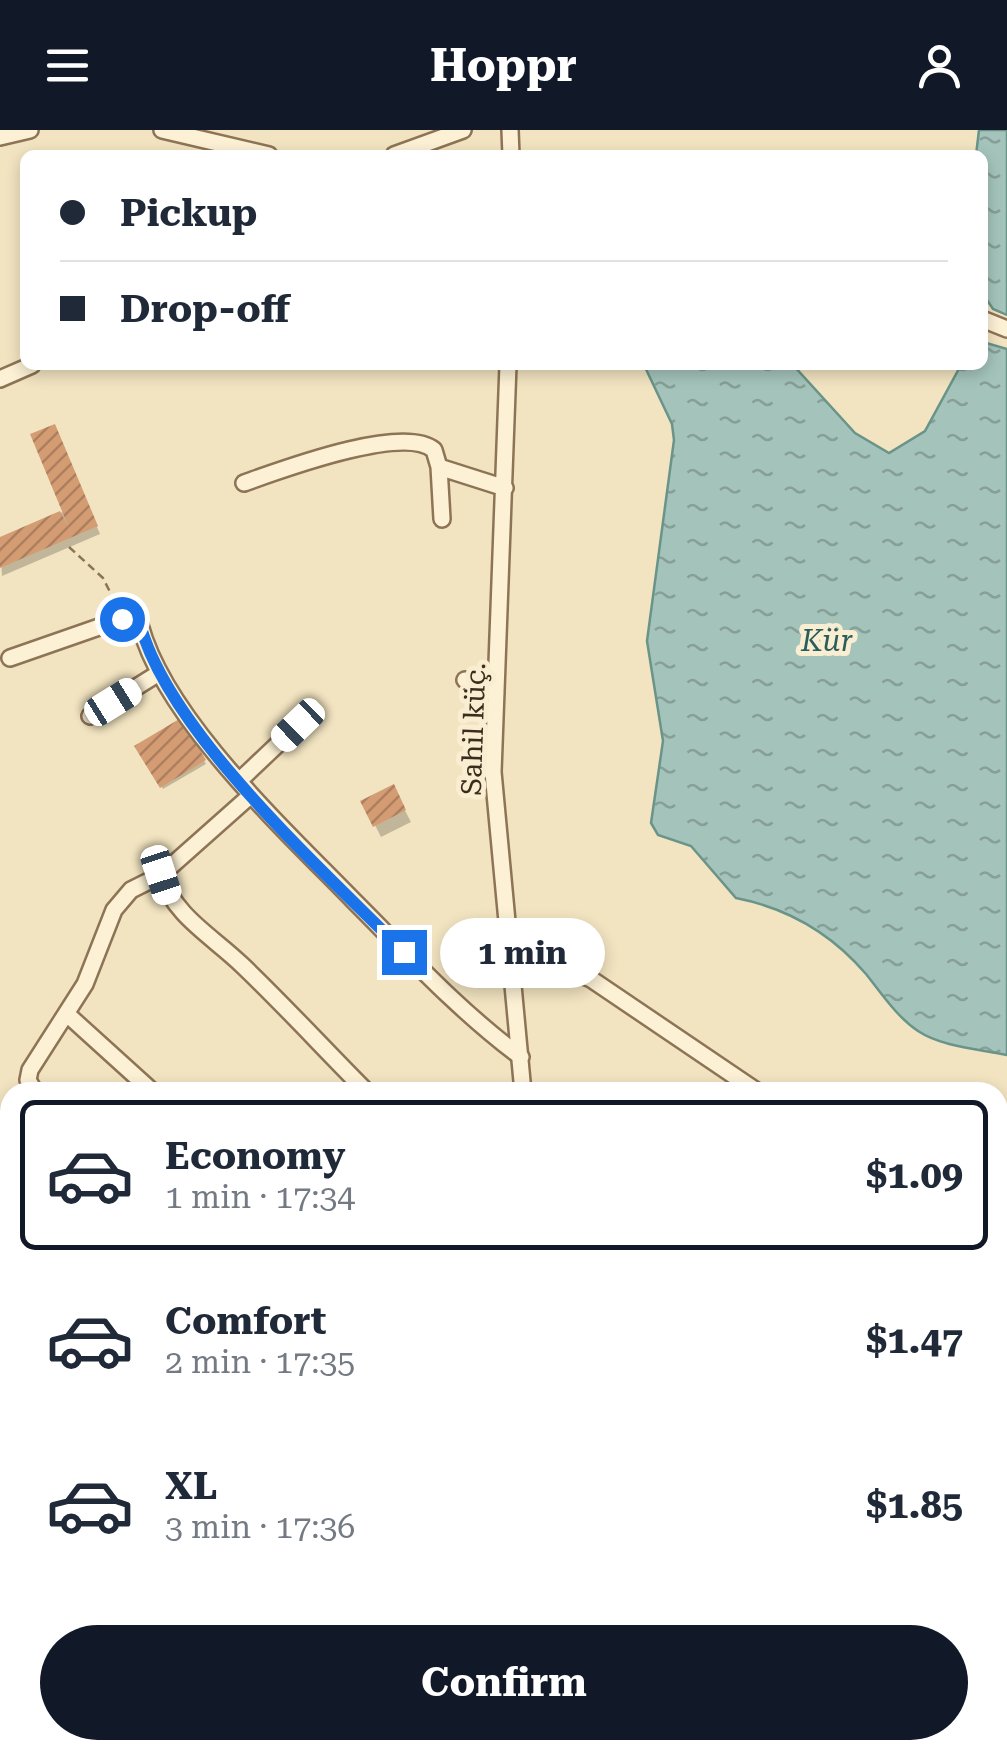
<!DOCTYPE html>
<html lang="en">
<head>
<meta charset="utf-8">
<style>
	:root { --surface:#fff; --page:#f2f2f3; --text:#1f2937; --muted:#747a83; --line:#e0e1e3; --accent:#111827 }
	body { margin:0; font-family:"Roboto Serif",serif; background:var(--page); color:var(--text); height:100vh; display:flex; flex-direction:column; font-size:38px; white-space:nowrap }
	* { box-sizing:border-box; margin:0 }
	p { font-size:32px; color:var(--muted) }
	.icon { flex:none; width:55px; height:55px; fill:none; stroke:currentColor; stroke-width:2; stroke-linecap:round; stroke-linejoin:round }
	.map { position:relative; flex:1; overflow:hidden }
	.sheet { position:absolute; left:0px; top:952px; width:1008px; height:678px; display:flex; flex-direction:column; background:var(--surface); border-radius:30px 30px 0 0; box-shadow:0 5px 15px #0003 }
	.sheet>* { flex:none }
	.banner { position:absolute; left:20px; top:20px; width:968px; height:220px; border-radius:15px; box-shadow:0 5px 15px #0003; display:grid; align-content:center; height:220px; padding:0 40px; background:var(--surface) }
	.end { position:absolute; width:45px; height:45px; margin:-22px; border:12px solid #1a73e8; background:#fff; box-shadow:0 0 0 5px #fff }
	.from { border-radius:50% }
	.bubble { position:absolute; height:70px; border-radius:35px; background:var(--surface); box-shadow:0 5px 15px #0003; font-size:32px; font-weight:700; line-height:70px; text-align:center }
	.car { position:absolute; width:30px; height:60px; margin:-30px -15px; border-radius:12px; box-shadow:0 0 8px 2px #0007; background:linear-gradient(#fff 24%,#345 0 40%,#fff 0 76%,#345 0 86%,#fff 0) }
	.banner b { display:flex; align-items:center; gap:35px; height:95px; font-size:38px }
	.banner b+b { border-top:2px solid var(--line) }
	.banner i { width:25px; height:25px; background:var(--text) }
	ul { padding:18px 0 0; list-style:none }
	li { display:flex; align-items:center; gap:30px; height:150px; margin:0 20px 15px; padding:0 20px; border:5px solid transparent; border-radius:15px }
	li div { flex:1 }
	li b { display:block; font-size:38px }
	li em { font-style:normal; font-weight:700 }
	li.current { border-color:var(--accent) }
	li>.icon { width:90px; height:90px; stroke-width:1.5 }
	.primary-button { display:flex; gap:20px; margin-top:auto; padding:20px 40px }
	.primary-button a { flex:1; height:115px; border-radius:60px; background:var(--accent); color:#fff; font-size:40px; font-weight:700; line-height:115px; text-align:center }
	header { display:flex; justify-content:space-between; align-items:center; height:130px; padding:0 40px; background:var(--accent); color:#fff; font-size:45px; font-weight:700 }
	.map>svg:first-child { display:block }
</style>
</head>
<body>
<header><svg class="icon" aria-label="menu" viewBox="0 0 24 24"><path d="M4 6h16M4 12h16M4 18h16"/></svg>Hoppr<svg class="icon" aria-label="person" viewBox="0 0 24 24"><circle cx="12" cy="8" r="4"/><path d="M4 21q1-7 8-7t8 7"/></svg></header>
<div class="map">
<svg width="1007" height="1628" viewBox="0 0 1007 1628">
	<defs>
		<pattern id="water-ripples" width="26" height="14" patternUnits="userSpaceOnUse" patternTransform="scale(2.5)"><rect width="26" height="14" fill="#a4c4bb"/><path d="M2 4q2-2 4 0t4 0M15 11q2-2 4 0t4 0" fill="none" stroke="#879f97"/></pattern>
		<pattern id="building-hatch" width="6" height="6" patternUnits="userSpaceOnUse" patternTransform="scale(2.5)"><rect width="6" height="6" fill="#d49c73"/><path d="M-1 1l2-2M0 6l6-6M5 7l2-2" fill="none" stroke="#ad7f5e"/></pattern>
	</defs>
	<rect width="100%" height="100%" fill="#f2e4c1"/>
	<path fill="url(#water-ripples)" stroke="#6a9489" stroke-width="2.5" d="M979 0H1007V185L993 179 983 164 982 25H976Z
		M983 212 1007 219V925C979 919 942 917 918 901 897 887 882 864 866 844 831 803 787 778 736 768L691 716 658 705 651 693 663 611 647 511 674 310 672 294 644 235H793L855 303 889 323 925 301 961 235H982Z"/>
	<path fill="#0003" d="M58 304 100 404 2 446 0 409 65 381Z
		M180 592 206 634 163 659 138 617Z
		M399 669 411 692 381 707 375 695Z"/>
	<path fill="url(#building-hatch)" d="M55 294 98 396 0 438V407L60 381 69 398 30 304Z
		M181 588 206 630 160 658 134 616Z
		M394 654 406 680 373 697 360 671Z"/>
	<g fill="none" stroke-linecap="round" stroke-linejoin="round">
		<defs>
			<path id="minor" d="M162 0 269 25
				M510 0 511 25
				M0 7 30 0
				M394 25 463 0
				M982 189 1007 199
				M508 235 493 642 523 962
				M0 249 32 235
				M439 337 442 389
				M244 353C281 340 403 294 434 320L439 337 505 358
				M10 528 122 489 140 495C165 589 285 700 353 770 408 825 459 881 521 927
				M465 550 496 563
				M90 586 159 543
				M239 651 298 595
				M161 745C174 786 212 806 242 835 285 876 325 920 367 962
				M513 832 562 838 591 849 758 962
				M68 885 153 962
				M35 962 28 950 30 940 85 854 114 780 131 760 161 745 250 666
				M998 1007 1007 1005
				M0 1171H10
				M998 1263 1007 1253
				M0 1318 10 1316
				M998 1356 1007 1359
				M998 1437 1007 1452
				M998 1543 1007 1535
				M735 1620H736
				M107 1628 115 1620
				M494 1628 495 1620
				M516 1628 523 1620"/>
		</defs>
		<use href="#minor" stroke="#8e7456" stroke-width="20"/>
		<path stroke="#8e7456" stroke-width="2.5" stroke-dasharray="8 5" stroke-linecap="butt" d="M69 417 103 448 116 474"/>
		<use href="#minor" stroke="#fcf1d5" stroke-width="15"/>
	</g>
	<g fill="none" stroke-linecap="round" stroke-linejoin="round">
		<path stroke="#1a73e8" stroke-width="12" d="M122 489 140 494C169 603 324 741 404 822"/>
	</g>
	<g text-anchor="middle" stroke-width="10" stroke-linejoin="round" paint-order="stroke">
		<g font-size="28" fill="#3c2c1c" stroke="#f9eed1">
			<text transform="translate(473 599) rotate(-88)" y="10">Sahil küç.</text>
		</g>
		<g font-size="30" font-style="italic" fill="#2a5d5b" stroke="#f9eed1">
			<text x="827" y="521">Kür</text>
		</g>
	</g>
</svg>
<i class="end from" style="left:122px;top:489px"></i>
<i class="end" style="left:404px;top:822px"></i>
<div class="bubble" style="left:440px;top:788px;width:165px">1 min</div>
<i class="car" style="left:113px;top:572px;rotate:58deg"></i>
<i class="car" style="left:298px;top:595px;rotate:226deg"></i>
<i class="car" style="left:161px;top:745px;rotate:162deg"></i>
<div class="banner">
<b><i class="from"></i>Pickup</b>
<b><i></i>Drop-off</b>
</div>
<section class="sheet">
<ul>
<li class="current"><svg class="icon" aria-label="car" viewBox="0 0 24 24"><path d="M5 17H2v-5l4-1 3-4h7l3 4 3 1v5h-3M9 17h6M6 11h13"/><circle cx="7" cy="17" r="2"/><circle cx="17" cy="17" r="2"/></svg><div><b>Economy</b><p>1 min · 17:34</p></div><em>$1.09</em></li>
<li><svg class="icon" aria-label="car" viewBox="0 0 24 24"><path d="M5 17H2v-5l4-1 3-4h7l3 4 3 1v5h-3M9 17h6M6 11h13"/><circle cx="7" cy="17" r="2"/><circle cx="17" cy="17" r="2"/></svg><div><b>Comfort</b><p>2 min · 17:35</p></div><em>$1.47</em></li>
<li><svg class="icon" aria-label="car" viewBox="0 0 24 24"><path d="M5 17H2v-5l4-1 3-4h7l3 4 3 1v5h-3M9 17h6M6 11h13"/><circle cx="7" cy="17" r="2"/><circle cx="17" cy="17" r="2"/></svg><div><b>XL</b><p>3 min · 17:36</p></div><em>$1.85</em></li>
</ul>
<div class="primary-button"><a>Confirm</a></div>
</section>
</div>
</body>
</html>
